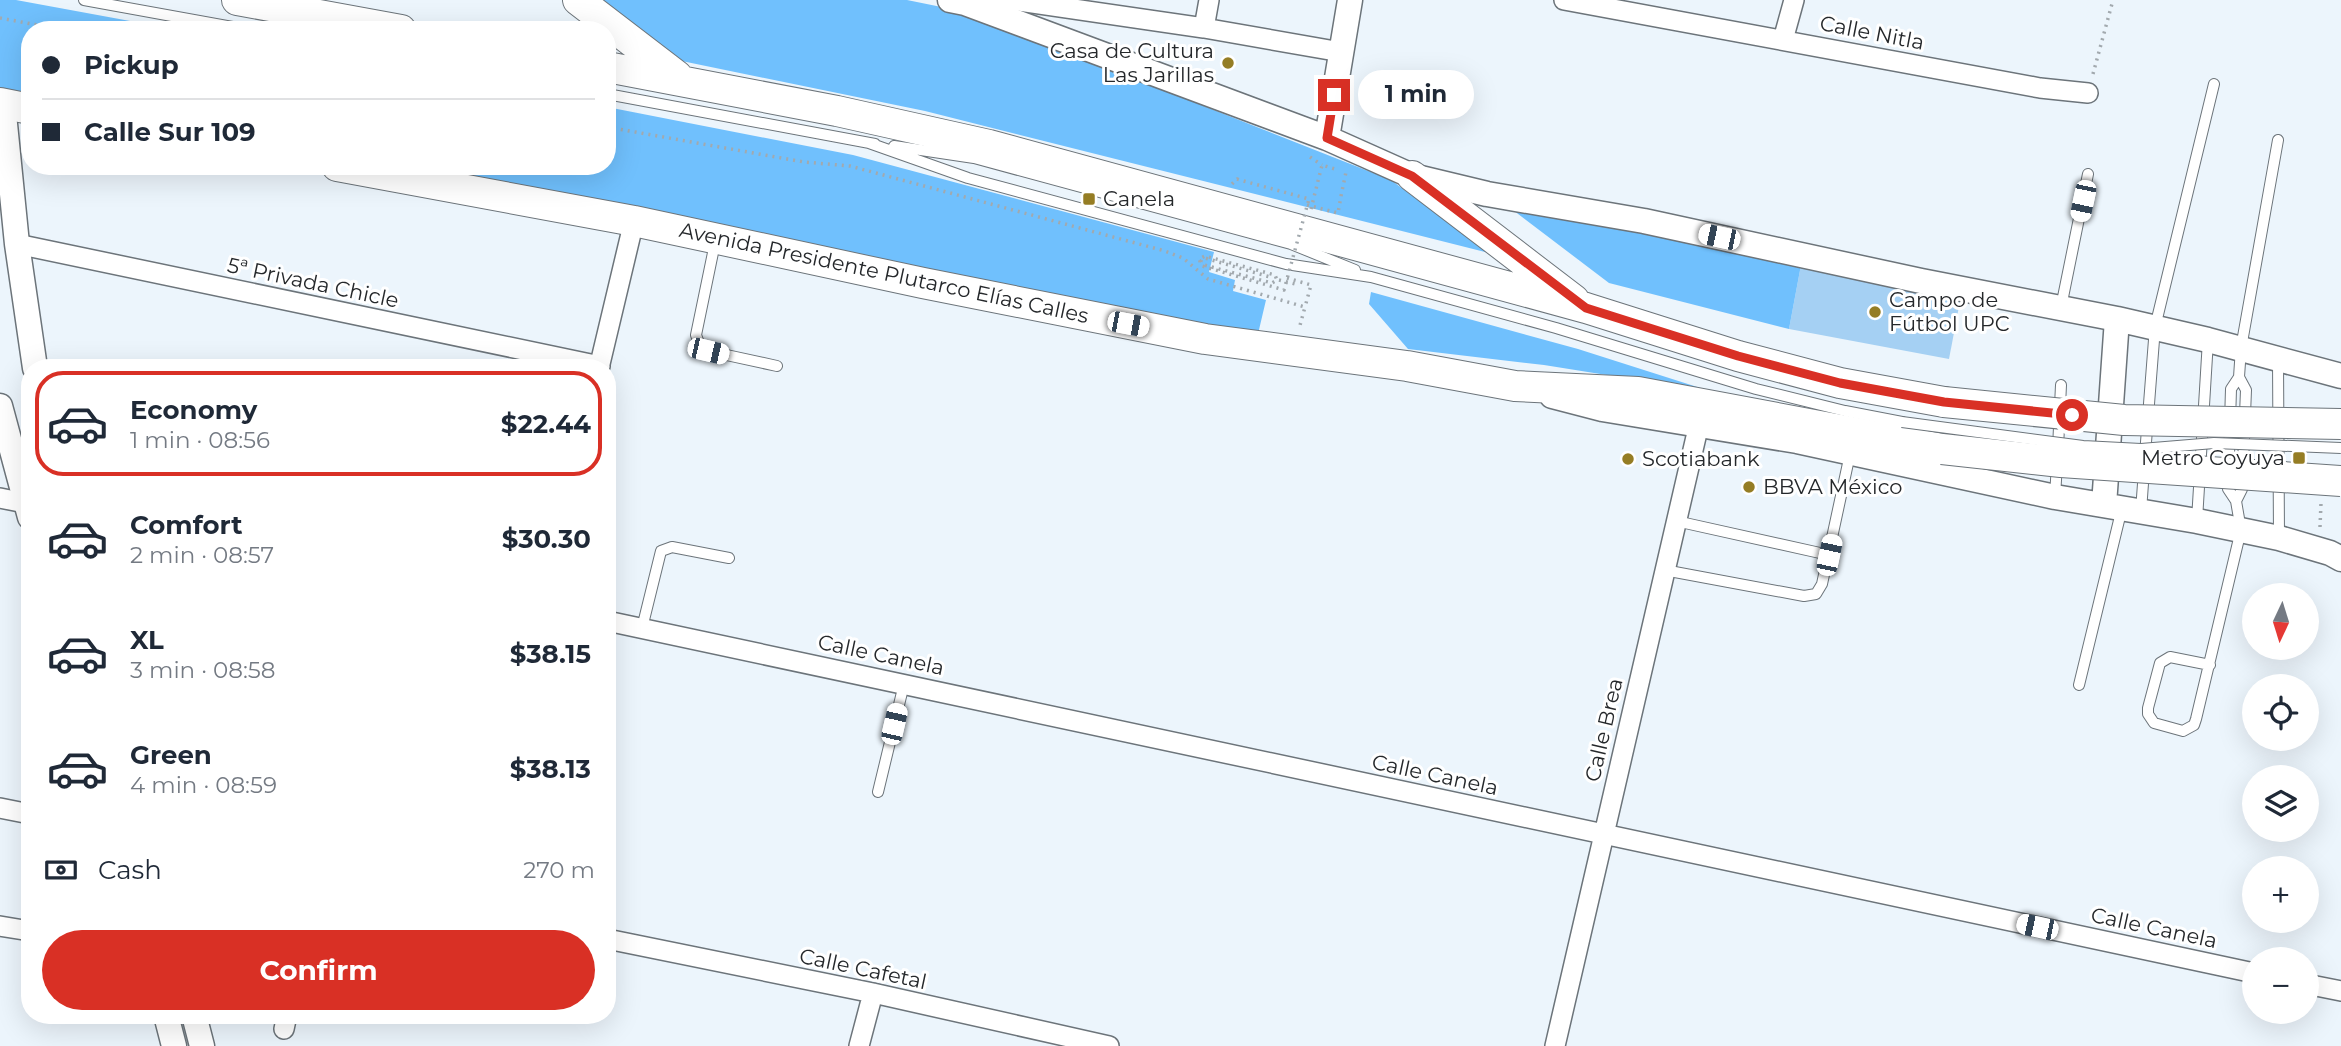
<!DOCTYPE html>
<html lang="en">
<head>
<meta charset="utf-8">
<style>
	:root { --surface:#fff; --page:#f2f2f3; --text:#1f2937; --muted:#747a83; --line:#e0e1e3; --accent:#d93025 }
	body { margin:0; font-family:Montserrat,sans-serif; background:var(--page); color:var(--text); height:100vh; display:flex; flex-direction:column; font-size:26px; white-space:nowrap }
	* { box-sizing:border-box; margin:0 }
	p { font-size:23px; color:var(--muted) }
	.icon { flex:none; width:38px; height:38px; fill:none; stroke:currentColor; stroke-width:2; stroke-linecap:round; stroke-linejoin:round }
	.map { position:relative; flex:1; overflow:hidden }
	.drawer { position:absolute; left:21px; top:359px; width:595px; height:665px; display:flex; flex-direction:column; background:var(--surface); border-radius:28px; box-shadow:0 7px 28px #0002 }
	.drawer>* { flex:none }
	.top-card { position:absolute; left:21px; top:21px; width:595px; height:154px; border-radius:28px; box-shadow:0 7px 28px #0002; display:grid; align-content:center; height:154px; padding:0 21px; background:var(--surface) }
	.needle { width:46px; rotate:184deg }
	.buttons { position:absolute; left:2242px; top:583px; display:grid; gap:14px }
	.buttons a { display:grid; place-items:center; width:77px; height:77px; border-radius:50%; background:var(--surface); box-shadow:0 7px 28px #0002; font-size:35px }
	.end { position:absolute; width:32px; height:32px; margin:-16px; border:9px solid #d93025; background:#fff; box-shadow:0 0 0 4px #fff }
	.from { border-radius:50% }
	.bubble { position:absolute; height:49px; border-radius:24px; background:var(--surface); box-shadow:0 7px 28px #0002; font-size:23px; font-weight:700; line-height:49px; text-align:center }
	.car { position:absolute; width:21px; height:42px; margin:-21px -10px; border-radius:9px; box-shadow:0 0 5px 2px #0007; background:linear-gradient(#fff 24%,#345 0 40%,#fff 0 76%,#345 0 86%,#fff 0) }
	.top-card b { display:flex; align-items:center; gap:24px; height:66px; font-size:26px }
	.top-card b+b { border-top:2px solid var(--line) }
	.top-card i { width:18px; height:18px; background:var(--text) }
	ul { padding:12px 0 0; list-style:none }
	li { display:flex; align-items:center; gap:21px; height:105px; margin:0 14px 10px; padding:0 7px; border:4px solid transparent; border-radius:28px }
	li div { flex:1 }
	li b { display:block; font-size:26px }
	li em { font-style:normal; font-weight:700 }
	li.current { border-color:var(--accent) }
	li>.icon { width:63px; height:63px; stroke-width:1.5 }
	.pay { display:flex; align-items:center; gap:18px; height:77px; padding:0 21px; font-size:26px }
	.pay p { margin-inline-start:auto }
	.action { display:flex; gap:14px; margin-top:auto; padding:14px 21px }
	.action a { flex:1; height:80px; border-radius:42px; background:var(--accent); color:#fff; font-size:28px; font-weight:700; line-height:80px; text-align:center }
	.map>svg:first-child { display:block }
</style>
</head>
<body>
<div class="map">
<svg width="2341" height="1046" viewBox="0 0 2341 1046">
	<rect width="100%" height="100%" fill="#ecf5fc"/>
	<path fill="#a5d0f3" d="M1801 265 1961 296 1949 359 1789 329Z"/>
	<path fill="#70c0fd" d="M0 0H16L179 30H30V96L0 91Z
		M600 0H907L966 12 1391 180 1489 253 925 111 672 59Z
		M607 107 853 155 1214 252 1209 272 1235 280 1233 291 1266 300 1258 334 379 166H607Z
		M1497 198 1801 265 1789 329 1609 283Z
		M1371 292 1578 349 1713 392 1544 365 1408 349 1369 304Z"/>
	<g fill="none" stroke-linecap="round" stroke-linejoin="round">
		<defs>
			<path id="service" d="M84 0 249 30
				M607 94 875 144
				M869 143 968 178 1286 264 1371 277 1556 328 1756 389 1845 411 1902 422
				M894 146 974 158 1291 244 1355 270
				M715 243 696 335 700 346 708 351 777 366
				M2061 307 2088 174
				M2278 360 2279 537
				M2058 448 2061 385
				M2145 455 2155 327 2214 84
				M2055 497 2057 463
				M2236 501 2242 489 2246 390 2239 377
				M2141 511 2144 470
				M2197 520 2208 340
				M1676 521 1829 555
				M1664 570 1804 596 1816 594 1822 584 1850 454
				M642 628 661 551 672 547 729 558
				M2210 665 2170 657 2160 663 2148 708V714L2154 723 2183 731 2194 725 2196 719 2241 530 2236 501 2228 489 2231 389 2239 377 2241 348 2278 140
				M2079 685 2122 508
				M878 792 904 684"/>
			<path id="minor" d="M1564 0 2040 88 2088 93
				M971 3 1019 1 1204 28 1341 52
				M1204 28 1209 0
				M1783 40 1794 0
				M17 244 600 366
				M599 368 634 221
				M0 498 30 504
				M607 621 2254 973
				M0 808 30 814
				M0 926 30 931
				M607 939 873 993 1109 1046
				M2306 984 2341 991
				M284 1029 287 1015
				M859 1046 873 993
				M1555 1046 1699 424"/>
			<path id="tertiary" d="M950 0 965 3 1327 138 1412 176 1487 194 1644 221 1921 281 2117 319 2208 340 2341 376
				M3 104 17 244 35 368
				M1327 138 1350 0
				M1552 396 1602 409 1797 441 2055 497 2197 521 2279 538 2330 553 2341 559
				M0 406 30 517
				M2104 505 2117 319
				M166 1015 174 1046
				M194 1015 202 1046"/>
			<path id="primary" d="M237 0 401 30
				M578 0 677 76
				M607 67 837 111 989 145 1586 308 1738 356 1840 383 1944 402
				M0 103 30 109
				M337 166 634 221 923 283 1205 339 1407 366 1515 386 1638 392 1942 449
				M1412 176 1574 300"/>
		</defs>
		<use href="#service" stroke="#6c747a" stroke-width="12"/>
		<use href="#minor" stroke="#6c747a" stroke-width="22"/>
		<use href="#tertiary" stroke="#6c747a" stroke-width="27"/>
		<use href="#primary" stroke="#6c747a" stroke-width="32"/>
		<path stroke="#a2a9ae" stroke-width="3.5" stroke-dasharray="2 5" stroke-linecap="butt" d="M0 18 64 30
			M2093 74 2113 0
			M607 127 804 162 850 166 1165 251 1183 258 1208 279 1305 307 1299 329
			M1310 157 1322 165
			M1341 196 1346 172
			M1311 209 1322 165 1338 170
			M1279 280 1295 284 1296 281
			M2320 527 2321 503"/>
		<use href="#service" stroke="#fff" stroke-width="10"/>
		<use href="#minor" stroke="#fff" stroke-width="19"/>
		<use href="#tertiary" stroke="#fff" stroke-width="24"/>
		<use href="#primary" stroke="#fff" stroke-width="30"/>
		<defs>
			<path id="service-bridge" d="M1902 422 2083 446 2141 449 2214 443 2341 448"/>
			<path id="primary-bridge" d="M1944 402 2124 420 2341 424
				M1942 449 2061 462 2341 481"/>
		</defs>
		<use href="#service-bridge" stroke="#6c747a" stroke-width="12" stroke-linecap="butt"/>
		<use href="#primary-bridge" stroke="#6c747a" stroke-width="32" stroke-linecap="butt"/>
		<path stroke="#a2a9ae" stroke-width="3.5" stroke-dasharray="2 5" stroke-linecap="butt" d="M1232 184 1237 179 1240 180 1309 199 1284 290 1202 266 1199 259 1205 256 1275 275 1277 280 1272 283 1204 265 1201 261 1205 258 1270 277
			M1307 205 1338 213 1341 196
			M1287 278 1311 285 1305 307"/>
		<use href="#service-bridge" stroke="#fff" stroke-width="10"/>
		<use href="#primary-bridge" stroke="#fff" stroke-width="30"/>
	</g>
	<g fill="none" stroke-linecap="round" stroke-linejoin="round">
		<path stroke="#d93025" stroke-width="9" d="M1334 95 1327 138 1412 176 1586 308 1738 356 1840 383 1944 402 2072 415"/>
	</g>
	<g fill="#957d24" stroke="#fff" stroke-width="2.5">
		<circle cx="1228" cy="63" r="7"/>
		<rect x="1082" y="192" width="14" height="14" rx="3.5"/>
		<circle cx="1875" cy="312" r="7"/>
		<rect x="2292" y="451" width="14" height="14" rx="3.5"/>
		<circle cx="1628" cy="459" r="7"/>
		<circle cx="1749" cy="487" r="7"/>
	</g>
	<g text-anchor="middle" stroke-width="6" stroke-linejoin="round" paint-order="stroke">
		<g font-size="21" fill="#25282b" stroke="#fff">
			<text transform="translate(1872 33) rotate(11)" y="7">Calle Nitla</text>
			<text transform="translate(884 273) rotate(12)" y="7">Avenida Presidente Plutarco Elías Calles</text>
			<text transform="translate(313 283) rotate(12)" y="7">5ª Privada Chicle</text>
			<text transform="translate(881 655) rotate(12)" y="7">Calle Canela</text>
			<text transform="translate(1604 730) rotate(-77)" y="7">Calle Brea</text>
			<text transform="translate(1435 775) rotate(12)" y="7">Calle Canela</text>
			<text transform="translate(2154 928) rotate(12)" y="7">Calle Canela</text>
			<text transform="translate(863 969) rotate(12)" y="7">Calle Cafetal</text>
		</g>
		<g font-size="21" fill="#25282b" stroke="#fff" text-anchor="start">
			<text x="1214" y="58" text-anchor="end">Casa de Cultura<tspan x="1214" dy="24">Las Jarillas</tspan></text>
			<text x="1103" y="206">Canela</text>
			<text x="1889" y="307">Campo de<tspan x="1889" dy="24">Fútbol UPC</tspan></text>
			<text x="2285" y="465" text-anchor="end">Metro Coyuya</text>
			<text x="1642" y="466">Scotiabank</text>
			<text x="1763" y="494">BBVA México</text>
		</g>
	</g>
</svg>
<div class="buttons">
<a><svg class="needle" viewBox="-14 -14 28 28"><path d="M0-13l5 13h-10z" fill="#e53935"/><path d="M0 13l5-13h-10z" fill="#747a83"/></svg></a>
<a><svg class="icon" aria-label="locate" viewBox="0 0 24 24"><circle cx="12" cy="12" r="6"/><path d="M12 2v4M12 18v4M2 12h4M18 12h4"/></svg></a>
<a><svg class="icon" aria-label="layers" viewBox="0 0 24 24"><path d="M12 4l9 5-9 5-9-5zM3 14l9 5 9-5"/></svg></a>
<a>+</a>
<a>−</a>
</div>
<i class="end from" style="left:2072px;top:415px"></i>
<i class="end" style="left:1334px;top:95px"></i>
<div class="bubble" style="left:1358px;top:70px;width:116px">1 min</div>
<i class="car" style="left:2083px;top:201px;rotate:192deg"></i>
<i class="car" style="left:1719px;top:237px;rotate:282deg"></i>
<i class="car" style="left:1128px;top:324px;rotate:101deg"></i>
<i class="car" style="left:708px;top:351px;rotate:103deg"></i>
<i class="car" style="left:1829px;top:555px;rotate:12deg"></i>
<i class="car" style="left:894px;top:724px;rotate:13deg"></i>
<i class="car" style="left:2037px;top:927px;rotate:282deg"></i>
<div class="top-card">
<b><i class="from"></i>Pickup</b>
<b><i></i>Calle Sur 109</b>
</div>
<section class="drawer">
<ul>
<li class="current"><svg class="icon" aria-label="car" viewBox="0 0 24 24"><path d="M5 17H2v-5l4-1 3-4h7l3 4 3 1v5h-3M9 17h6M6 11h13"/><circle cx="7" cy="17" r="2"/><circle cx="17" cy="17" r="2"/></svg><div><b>Economy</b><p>1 min · 08:56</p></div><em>$22.44</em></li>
<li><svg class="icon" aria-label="car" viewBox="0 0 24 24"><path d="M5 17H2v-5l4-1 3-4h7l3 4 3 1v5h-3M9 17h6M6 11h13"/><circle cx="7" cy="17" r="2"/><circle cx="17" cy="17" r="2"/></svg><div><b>Comfort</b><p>2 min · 08:57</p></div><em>$30.30</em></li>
<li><svg class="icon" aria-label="car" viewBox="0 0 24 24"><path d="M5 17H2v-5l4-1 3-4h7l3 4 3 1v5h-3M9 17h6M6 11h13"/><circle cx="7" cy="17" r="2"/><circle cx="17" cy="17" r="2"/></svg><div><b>XL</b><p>3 min · 08:58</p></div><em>$38.15</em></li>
<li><svg class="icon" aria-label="car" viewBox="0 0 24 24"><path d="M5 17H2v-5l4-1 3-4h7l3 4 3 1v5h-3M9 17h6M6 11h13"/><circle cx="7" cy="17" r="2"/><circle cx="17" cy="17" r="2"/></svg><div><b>Green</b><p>4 min · 08:59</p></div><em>$38.13</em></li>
</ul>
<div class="pay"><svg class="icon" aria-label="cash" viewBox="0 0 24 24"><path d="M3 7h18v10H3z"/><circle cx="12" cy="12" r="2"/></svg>Cash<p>270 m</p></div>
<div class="action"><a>Confirm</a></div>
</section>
</div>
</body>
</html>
